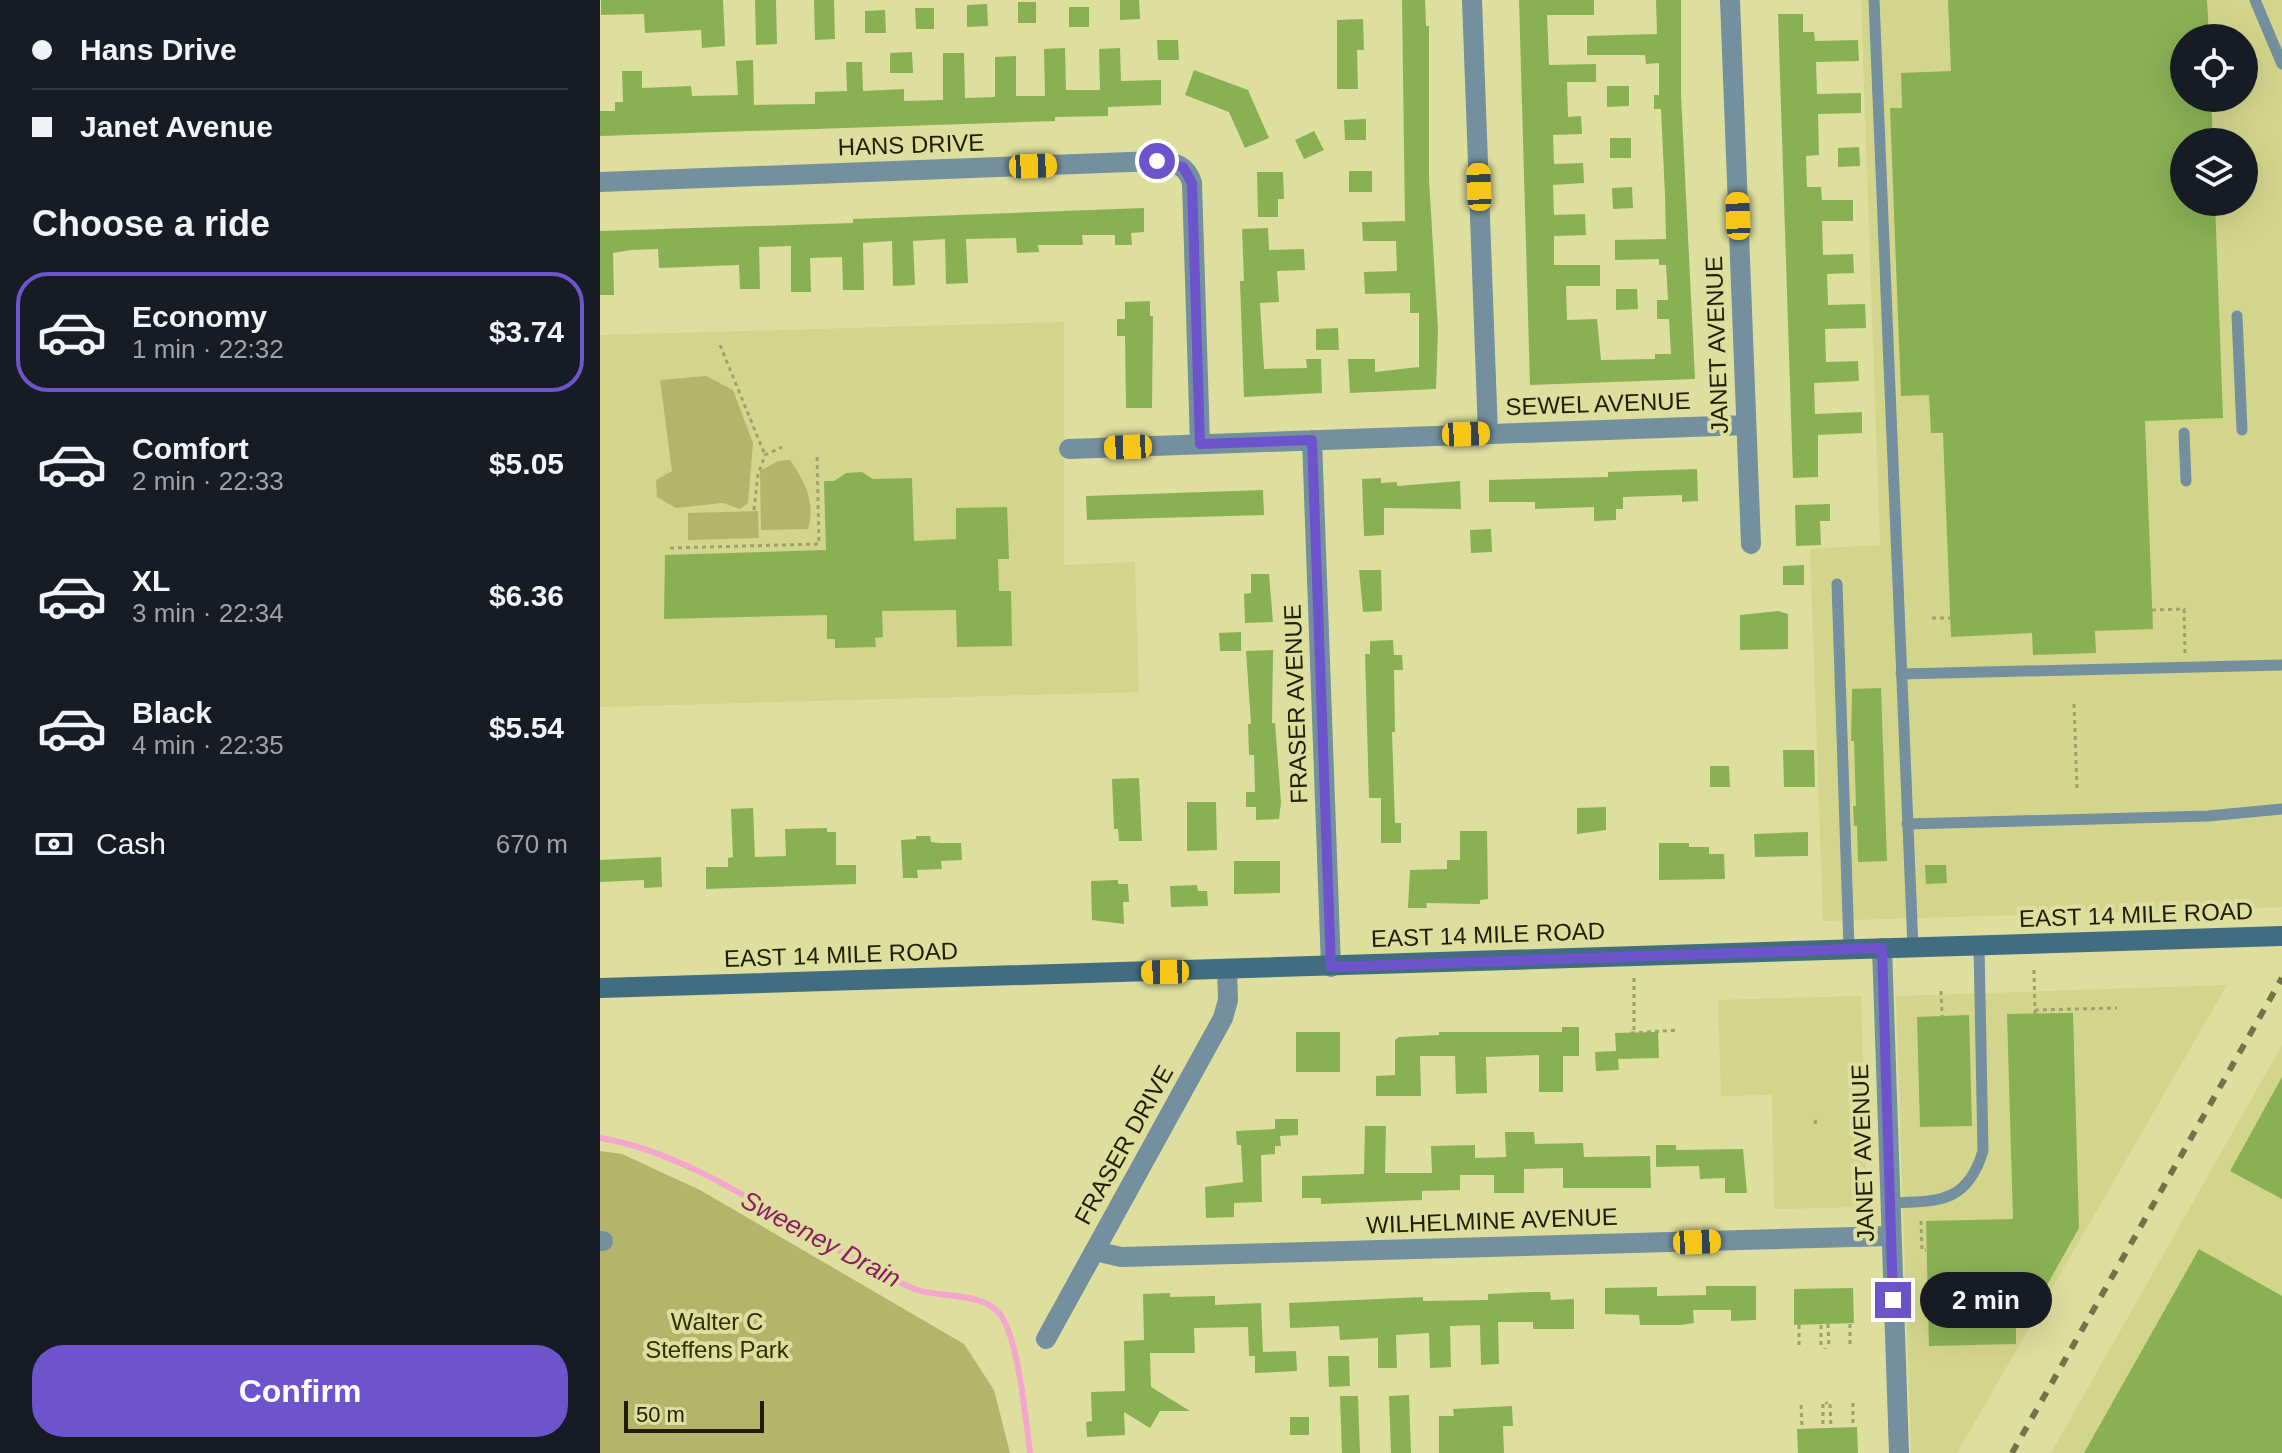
<!DOCTYPE html>
<html lang="en">
<head>
<meta charset="utf-8">
<style>
	:root { --surface:#171b24; --page:#20242c; --text:#f1f3f6; --muted:#9ea1a6; --line:#363941; --accent:#6d54cd }
	body { margin:0; font-family:Helvetica,sans-serif; background:var(--page); color:var(--text); height:100vh; display:flex; flex-direction:column; font-size:30px; white-space:nowrap }
	* { box-sizing:border-box; margin:0 }
	p { font-size:26px; color:var(--muted) }
	.icon { flex:none; width:44px; height:44px; fill:none; stroke:currentColor; stroke-width:2; stroke-linecap:round; stroke-linejoin:round }
	.map { position:relative; flex:1; overflow:hidden }
	.details { display:flex; flex-direction:column; background:var(--surface); width:600px }
	.details>* { flex:none }
	.guide { display:grid; align-content:center; height:176px; padding:0 32px; background:var(--surface) }
	.tools { position:absolute; left:1570px; top:24px; display:grid; gap:16px }
	.tools a { display:grid; place-items:center; width:88px; height:88px; border-radius:50%; background:var(--surface); box-shadow:0 8px 32px #0002; font-size:40px }
	.scale { position:absolute; left:24px; bottom:20px; width:140px; box-sizing:border-box; padding-left:8px; border:4px solid #1e1e04; border-top:0; font-size:22px; line-height:28px; white-space:nowrap; color:#1e1e04; -webkit-text-stroke:6px #dede9e; paint-order:stroke }
	.end { position:absolute; width:36px; height:36px; margin:-18px; border:10px solid #6d54cd; background:#fff; box-shadow:0 0 0 4px #fff }
	.from { border-radius:50% }
	.bubble { position:absolute; height:56px; border-radius:28px; background:var(--surface); box-shadow:0 8px 32px #0002; font-size:26px; font-weight:700; line-height:56px; text-align:center }
	.car { position:absolute; width:24px; height:48px; margin:-24px -12px; border-radius:10px; box-shadow:0 0 6px 2px #0007; background:linear-gradient(#f5c518 24%,#345 0 40%,#f5c518 0 76%,#345 0 86%,#f5c518 0) }
	.guide b { display:flex; align-items:center; gap:28px; height:76px; font-size:30px }
	.guide b+b { border-top:2px solid var(--line) }
	.guide i { width:20px; height:20px; background:var(--text) }
	ul { padding:0; list-style:none }
	li { display:flex; align-items:center; gap:24px; height:120px; margin:0 16px 12px; padding:0 16px; border:4px solid transparent; border-radius:32px }
	li div { flex:1 }
	li b { display:block; font-size:30px }
	li em { font-style:normal; font-weight:700 }
	li.active { border-color:var(--accent) }
	li>.icon { width:72px; height:72px; stroke-width:1.5 }
	h2 { padding:0 32px; font-size:36px; line-height:96px }
	.pay { display:flex; align-items:center; gap:20px; height:88px; padding:0 32px; font-size:30px }
	.pay p { margin-inline-start:auto }
	.action { display:flex; gap:16px; margin-top:auto; padding:16px 32px }
	.action a { flex:1; height:92px; border-radius:32px; background:var(--accent); color:#fff; font-size:32px; font-weight:700; line-height:92px; text-align:center }
	main { display:flex; flex:1; min-height:0 }
	.map>svg:first-child { display:block }
</style>
</head>
<body>
<main>
<section class="details">
<div class="guide">
<b><i class="from"></i>Hans Drive</b>
<b><i></i>Janet Avenue</b>
</div>
<h2>Choose a ride</h2>
<ul>
<li class="active"><svg class="icon" aria-label="car" viewBox="0 0 24 24"><path d="M5 17H2v-5l4-1 3-4h7l3 4 3 1v5h-3M9 17h6M6 11h13"/><circle cx="7" cy="17" r="2"/><circle cx="17" cy="17" r="2"/></svg><div><b>Economy</b><p>1 min · 22:32</p></div><em>$3.74</em></li>
<li><svg class="icon" aria-label="car" viewBox="0 0 24 24"><path d="M5 17H2v-5l4-1 3-4h7l3 4 3 1v5h-3M9 17h6M6 11h13"/><circle cx="7" cy="17" r="2"/><circle cx="17" cy="17" r="2"/></svg><div><b>Comfort</b><p>2 min · 22:33</p></div><em>$5.05</em></li>
<li><svg class="icon" aria-label="car" viewBox="0 0 24 24"><path d="M5 17H2v-5l4-1 3-4h7l3 4 3 1v5h-3M9 17h6M6 11h13"/><circle cx="7" cy="17" r="2"/><circle cx="17" cy="17" r="2"/></svg><div><b>XL</b><p>3 min · 22:34</p></div><em>$6.36</em></li>
<li><svg class="icon" aria-label="car" viewBox="0 0 24 24"><path d="M5 17H2v-5l4-1 3-4h7l3 4 3 1v5h-3M9 17h6M6 11h13"/><circle cx="7" cy="17" r="2"/><circle cx="17" cy="17" r="2"/></svg><div><b>Black</b><p>4 min · 22:35</p></div><em>$5.54</em></li>
</ul>
<div class="pay"><svg class="icon" aria-label="cash" viewBox="0 0 24 24"><path d="M3 7h18v10H3z"/><circle cx="12" cy="12" r="2"/></svg>Cash<p>670 m</p></div>
<div class="action"><a>Confirm</a></div>
</section>
<div class="map">
<svg width="1682" height="1453" viewBox="0 0 1682 1453">
	<rect width="100%" height="100%" fill="#dede9e"/>
	<path fill="#d4d58c" fill-rule="evenodd" d="M1261 0H1682V907L1223 921 1210 549 1280 545ZM1584 38H1644V98H1584ZM1584 142H1644V202H1584Z
		M464 322V565L535 562 539 692 0 707V335Z
		M1627 985 1357 1453H1311L1296 996Z
		M1261 996 1267 1207 1174 1209 1172 1095 1121 1096 1118 1000Z
		M1682 1045V1453H1451Z"/>
	<path fill="#b4b46b" d="M106 376 133 390 153 443 148 503 140 509 123 503 76 508 57 497 56 480 72 471 60 380Z
		M190 460C205 482 216 502 208 529L161 530 160 471 178 461Z
		M158 511 159 538 88 540V513Z
		M0 1151 22 1154 100 1190 364 1344 394 1390 410 1453H0Z"/>
	<g fill="none" stroke-linecap="round" stroke-linejoin="round">
		<path stroke="#f5a6cd" stroke-width="6" d="M0 1138C103 1155 200 1236 295 1280 302 1283 310 1288 317 1290 342 1298 379 1292 398 1312 418 1332 426 1422 430 1453"/>
	</g>
	<path fill="#89b154" d="M1 0H123L125 46 102 48 101 30 45 33 44 14 1 15Z
		M155 0H176L177 44 156 45Z
		M214 0H234L235 39 215 40Z
		M520 0H539L540 19 520 20Z
		M802 0H825L826 26H829V179L838 330 836 389 750 393 748 359H775V372L819 367V313H810V293L765 294 764 272 797 271 796 241H763L762 222 805 221Z
		M919 0H994V15H947L949 65 996 64V82H967L968 117 981 116 982 134 953 135 954 164 983 163 984 183 953 185 954 215 985 214 986 235 954 236V265H1000V286H966L967 320 997 319 1001 360 1055 359V354H1071L1069 319H1057V300H1068L1066 265H1059V259L1015 260V240L1066 239 1065 195 1061 109H1054V95H1059V63L1046 64 1045 55H987V36L1057 34 1056 0H1081V94L1095 379 930 385Z
		M1348 0H1607L1609 38H1584V98H1611L1613 142H1584V202H1615L1623 418 1545 421 1553 629 1495 631 1496 653 1433 655 1432 633 1351 637 1343 433H1331L1329 395 1301 396 1290 108H1302L1301 73 1351 71Z
		M418 2H436V23H418Z
		M387 4 388 26 367 27V5Z
		M469 7H489V27H469Z
		M315 8H334V29H316Z
		M285 10 286 33H265V11Z
		M1178 14H1203V32H1214L1215 41 1258 40 1259 61 1216 62 1217 94 1261 93V113L1218 114 1219 155 1206 156 1207 187H1221L1222 200H1253V221H1222L1223 255 1253 254 1254 273 1227 274 1228 305 1265 304 1266 328 1225 329 1226 362 1258 361 1259 381 1214 383 1215 414 1262 412V433L1218 435V477L1193 478Z
		M763 19 764 50H757L758 89H737V20Z
		M557 40H578L579 60H558Z
		M465 48 466 90H500L499 49 520 48 521 81 561 80V105L508 107V116L455 117V121L0 136V111H15V102H23L22 71H42V88L91 86 92 96 138 95 136 61 153 60 154 105 215 104V92L247 91 246 62H262L263 91 304 89V101L343 100V53H364L365 98 395 97V57L416 56V96H445L444 49Z
		M312 52 313 73H290V53Z
		M594 70 648 90 669 138 645 148 629 112 585 95Z
		M1007 86H1029V106L1007 107Z
		M766 119V140H745L744 120Z
		M714 131 724 150 704 159 695 140Z
		M1010 138H1031V158H1010Z
		M1259 147 1260 166 1238 167V148Z
		M749 171H772V192H749Z
		M657 172H683L684 199H678V217H658Z
		M1032 187 1033 208 1013 209 1012 188Z
		M544 208V232L531 233 532 245H515V235H482L483 245H438L439 252 417 253 416 238 366 239 368 283 346 284 345 239 313 241 315 285 293 286 292 241 263 243 264 290H243L242 257 210 258 211 292H191V246L159 247 160 289H140L139 265 59 268 58 249 31 250 13 253 14 295H0V231L253 223V219Z
		M668 228 669 250 704 249 705 270 677 271 679 302 660 303 664 369 707 368 706 359H721L722 393 644 397 640 281H644L642 229Z
		M1016 289H1037L1038 309 1016 310Z
		M550 301V316H553L552 408H526L525 336H517V319H525V302Z
		M738 328 739 350H716V329Z
		M1097 469 1098 501 1082 502V495L1023 497V509H1016V520L994 521V507L935 509V502H889V480L1008 477V472Z
		M262 472 273 479 312 478 314 541 356 539V508L407 507 409 559H398L399 591H411L412 646 357 647 356 610 282 611 283 637 275 638 276 647 235 648V639H227V615L64 619 65 555 226 550 224 481H234L246 473Z
		M781 478V483L797 482V486L860 481 861 509 784 508V535L764 536 762 479Z
		M663 490 664 515 487 520 486 496Z
		M1230 504V521H1220L1221 545 1196 546 1195 505Z
		M891 529 892 552 871 553 870 530Z
		M1204 565V585H1183V566Z
		M759 570H781L782 611 763 612Z
		M651 574H669L673 622 645 623 644 594 651 593Z
		M1178 611 1188 614V649L1140 650V615Z
		M641 632V651H620L619 633Z
		M793 640 794 655H802L803 670H794L795 732H792L795 823H801V843H781V798H769L765 654H770V641Z
		M673 650 672 723H675L681 802 679 819 656 820V807H646V792H655L654 755H649L648 724H651L646 651Z
		M1281 688 1287 861 1258 862 1257 826H1254L1253 806H1256L1254 741H1251L1252 689Z
		M1183 750H1214L1215 787H1184Z
		M1110 766H1129L1130 787H1110Z
		M539 778 542 841H519L518 829H514L512 779Z
		M587 802H616L617 850 587 851Z
		M1006 807V830L977 834V808Z
		M153 808 155 857 186 856 185 829 227 828V832H236V865H256V884L106 889V867H128V858L133 857 131 809Z
		M860 831H887L888 899 880 900V904L826 903 827 908H808L810 870 847 869V860H860Z
		M1208 832V856L1155 857 1154 834Z
		M316 836H330L331 842 340 843H361L362 860 341 861 342 869 317 870 318 878H303L301 840 316 839Z
		M1059 843H1089V847H1109V854H1124L1125 879 1059 880Z
		M61 857 62 887 44 888V880L0 882V860Z
		M634 861H680V893L634 894Z
		M1325 865H1346L1347 883 1326 884Z
		M518 880V884H528L529 902H523L524 924 492 920 491 881Z
		M597 885 598 891H607L608 906 571 907 570 886Z
		M1473 1013 1479 1228 1424 1326 1416 1327V1344L1329 1346 1326 1221 1413 1219 1407 1014Z
		M1369 1015 1372 1126 1320 1127 1317 1017Z
		M962 1027H979V1056H963V1092H939V1055L886 1057 887 1093 856 1094 855 1056H820L821 1096H776V1076L795 1075V1040L799 1037 839 1035V1032H962Z
		M696 1032H740V1072H696Z
		M1058 1032 1059 1058 1018 1059 1019 1070 996 1071 995 1052 1016 1051 1015 1033Z
		M1682 1077V1199L1630 1171Z
		M675 1119H698V1135L680 1136 681 1146H675V1154L661 1155 662 1202 634 1203V1217L606 1218 605 1187 643 1182 641 1145H637L636 1131 675 1129Z
		M765 1126H786L785 1173H832L831 1146 875 1145V1158L906 1157 905 1132H934L935 1144 983 1143 984 1157 1050 1156 1051 1188H963V1168L924 1169V1193H894V1175H860V1190L822 1191V1200L721 1204V1198H702V1176L764 1174Z
		M1056 1145H1076V1150L1143 1149 1147 1193H1125V1178L1100 1179 1099 1166 1056 1167Z
		M1599 1249 1682 1296V1453H1484Z
		M1106 1286H1156V1320L1131 1321V1310H1093L1094 1323 1080 1325H1040L1039 1315 1005 1314V1288L1057 1287V1296L1106 1295Z
		M1253 1288 1254 1323 1194 1325V1289Z
		M933 1292H950L951 1300 974 1299V1329H933V1322H898L899 1364 881 1365 880 1325 850 1326 851 1367 830 1368 829 1333 796 1335 797 1368H778V1338L740 1340 739 1326 690 1328 689 1303 823 1297V1301L888 1300V1294Z
		M570 1293V1297L615 1296V1305L661 1303 663 1352 696 1351 697 1371 655 1373V1356H649L648 1327 594 1328 595 1353H550L551 1387 590 1411H560L550 1428 524 1412 525 1435 487 1437 486 1422 492 1421 491 1392 525 1391 524 1341 544 1340 543 1294Z
		M728 1356H749L750 1386 729 1387Z
		M809 1395 811 1453H791L789 1396Z
		M740 1396H758L760 1453H742Z
		M912 1406 913 1426H903L904 1453H839V1416H854L853 1409Z
		M690 1417H709V1435H690Z
		M1257 1427 1258 1453H1198L1197 1429Z"/>
	<g fill="none" stroke-linecap="round" stroke-linejoin="round">
		<path stroke="#a0a06c" stroke-width="3" stroke-dasharray="4 4" stroke-linecap="butt" d="M120 345 165 455
			M154 510 158 474 165 455 182 447
			M70 548 219 544 217 456
			M1552 610 1584 609 1585 654
			M1332 618H1350
			M1474 704 1477 788
			M1434 970 1435 1014
			M1034 978V1030
			M1341 991 1342 1016
			M1435 1010 1517 1008
			M1031 1033 1078 1030
			M1215 1124 1217 1116
			M1321 1221 1322 1250H1326
			M1228 1324 1229 1348
			M1250 1324V1348
			M1199 1325V1349
			M1221 1325V1348
			M1225 1348V1349
			M1226 1402 1227 1404
			M1253 1403V1427
			M1223 1404V1428
			M1230 1404 1231 1428
			M1201 1405 1202 1428"/>
		<path stroke="#74909e" stroke-width="11" d="M1274 0 1313 948
			M1655 0 1682 64
			M1637 316 1642 430
			M1584 433 1586 481
			M1237 584 1249 948
			M1301 674 1682 665
			M1307 824 1608 816 1682 809
			M1290 1203C1338 1201 1367 1204 1383 1151L1379 946"/>
		<path stroke="#74909e" stroke-width="20" d="M872 0 888 434
			M1130 0 1151 544
			M0 182 557 161C574 162 587 165 592 183L600 444
			M712 440 731 967
			M469 449 1146 425
			M1282 948 1299 1453
			M0 1241H3
			M495 1251 521 1257 1291 1236
			M446 1339 623 1018 628 1000 627 970"/>
		<path stroke="#426d80" stroke-width="20" d="M0 988 1682 936"/>
		<path stroke="#737349" stroke-width="6" stroke-dasharray="10 10" stroke-linecap="butt" d="M1412 1453 1682 978"/>
	</g>
	<g fill="none" stroke-linecap="round" stroke-linejoin="round">
		<path stroke="#6d54cd" stroke-width="10" d="M557 161 583 167 592 183 600 444 712 440 731 967 1282 948 1293 1300"/>
	</g>
	<g text-anchor="middle" stroke-width="8" stroke-linejoin="round" paint-order="stroke">
		<g font-size="24" fill="#1e1e04" stroke="#dede9e">
			<text transform="translate(311 145) rotate(-2)" y="8">HANS DRIVE</text>
			<text transform="translate(1117 345) rotate(-92)" y="8">JANET AVENUE</text>
			<text transform="translate(998 404) rotate(-2)" y="8">SEWEL AVENUE</text>
			<text transform="translate(696 704) rotate(-92)" y="8">FRASER AVENUE</text>
			<text transform="translate(1536 915) rotate(-2)" y="8">EAST 14 MILE ROAD</text>
			<text transform="translate(888 935) rotate(-2)" y="8">EAST 14 MILE ROAD</text>
			<text transform="translate(241 955) rotate(-2)" y="8">EAST 14 MILE ROAD</text>
			<text transform="translate(524 1145) rotate(-61)" y="8">FRASER DRIVE</text>
			<text transform="translate(1263 1153) rotate(-92)" y="8">JANET AVENUE</text>
			<text transform="translate(892 1221) rotate(-2)" y="8">WILHELMINE AVENUE</text>
		</g>
		<g font-size="24" fill="#313000" stroke="#dede9e">
			<text x="117" y="1330">Walter C<tspan x="117" dy="28">Steffens Park</tspan></text>
		</g>
		<g font-size="26" font-style="italic" fill="#8d1d62" stroke="#dede9e">
			<text transform="translate(221 1239) rotate(28)" y="9">Sweeney Drain</text>
		</g>
	</g>
</svg>
<div class="tools">
<a><svg class="icon" aria-label="locate" viewBox="0 0 24 24"><circle cx="12" cy="12" r="6"/><path d="M12 2v4M12 18v4M2 12h4M18 12h4"/></svg></a>
<a><svg class="icon" aria-label="layers" viewBox="0 0 24 24"><path d="M12 4l9 5-9 5-9-5zM3 14l9 5 9-5"/></svg></a>
</div>
<div class="scale">50 m</div>
<i class="end from" style="left:557px;top:161px"></i>
<i class="end" style="left:1293px;top:1300px"></i>
<div class="bubble" style="left:1320px;top:1272px;width:132px">2 min</div>
<i class="car" style="left:433px;top:166px;rotate:88deg"></i>
<i class="car" style="left:879px;top:187px;rotate:358deg"></i>
<i class="car" style="left:1138px;top:216px;rotate:358deg"></i>
<i class="car" style="left:866px;top:434px;rotate:88deg"></i>
<i class="car" style="left:528px;top:447px;rotate:268deg"></i>
<i class="car" style="left:565px;top:972px;rotate:269deg"></i>
<i class="car" style="left:1097px;top:1242px;rotate:88deg"></i>
</div>
</main>
</body>
</html>
